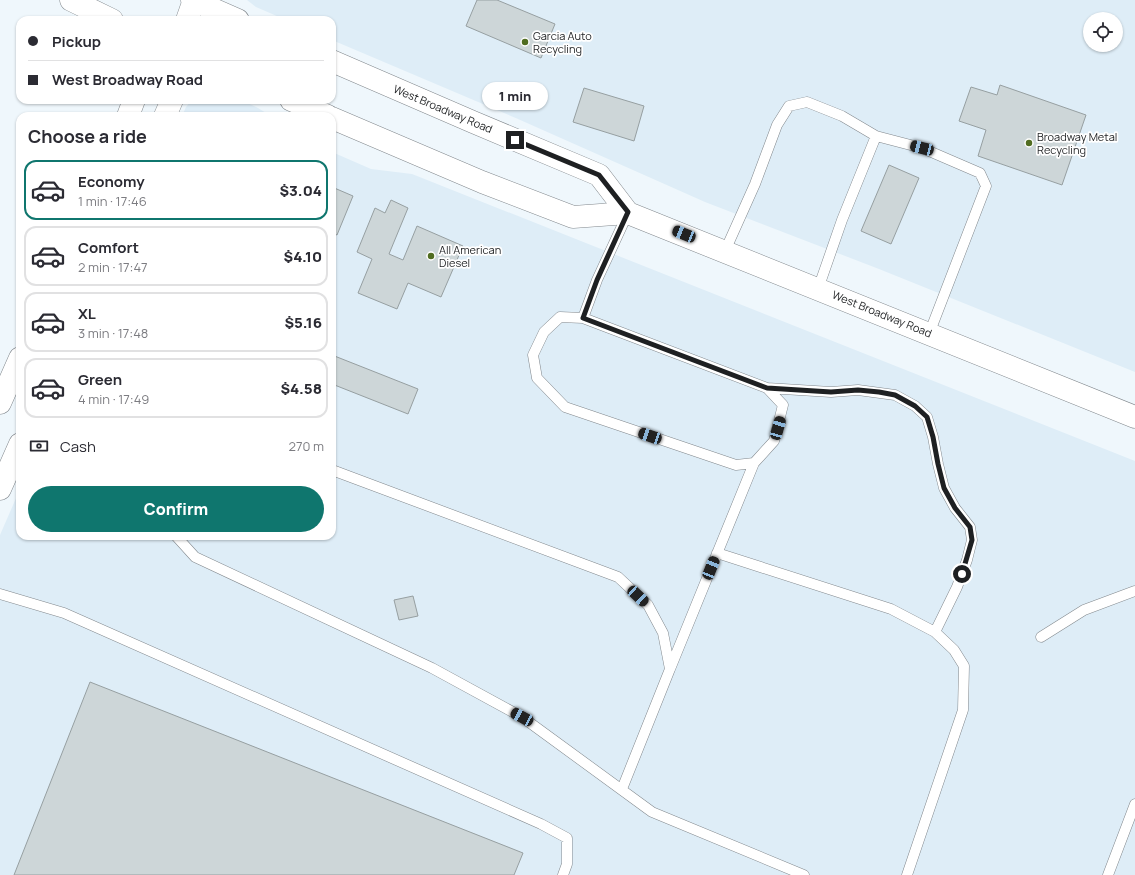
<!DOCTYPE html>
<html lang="en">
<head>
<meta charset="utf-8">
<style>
	:root { --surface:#fff; --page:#f2f2f3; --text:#2b2b33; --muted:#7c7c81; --line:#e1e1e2; --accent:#0f766e }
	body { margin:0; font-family:Manrope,sans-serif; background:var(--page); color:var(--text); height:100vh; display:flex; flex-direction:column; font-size:15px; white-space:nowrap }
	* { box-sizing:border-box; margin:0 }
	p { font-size:13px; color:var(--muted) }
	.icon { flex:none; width:22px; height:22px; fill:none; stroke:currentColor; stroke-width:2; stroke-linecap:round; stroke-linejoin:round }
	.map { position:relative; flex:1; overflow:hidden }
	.sheet { position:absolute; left:16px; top:112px; width:320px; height:428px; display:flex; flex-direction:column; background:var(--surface); border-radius:12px; box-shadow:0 1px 3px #0004 }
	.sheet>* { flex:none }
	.banner { position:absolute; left:16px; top:16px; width:320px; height:88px; border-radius:12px; box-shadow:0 1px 3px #0004; display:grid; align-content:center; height:88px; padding:0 12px; background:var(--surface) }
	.buttons { position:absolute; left:1083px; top:12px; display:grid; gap:8px }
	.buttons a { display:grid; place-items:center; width:40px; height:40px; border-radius:50%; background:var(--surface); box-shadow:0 1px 3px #0004; font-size:20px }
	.end { position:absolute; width:18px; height:18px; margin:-9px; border:5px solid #1e2022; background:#fff; box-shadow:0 0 0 2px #fff }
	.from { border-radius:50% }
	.bubble { position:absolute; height:28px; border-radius:14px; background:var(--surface); box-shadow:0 1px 3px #0004; font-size:13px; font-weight:800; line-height:28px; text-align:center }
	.car { position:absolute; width:12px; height:24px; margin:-12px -6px; border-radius:5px; box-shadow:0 0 3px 1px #0007; background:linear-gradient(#222 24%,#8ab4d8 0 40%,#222 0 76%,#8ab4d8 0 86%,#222 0) }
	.banner b { display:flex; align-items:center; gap:14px; height:38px; font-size:15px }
	.banner b+b { border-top:1px solid var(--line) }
	.banner i { width:10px; height:10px; background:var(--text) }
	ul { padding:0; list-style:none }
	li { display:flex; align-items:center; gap:12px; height:60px; margin:0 8px 6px; padding:0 4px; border:2px solid var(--line); border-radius:12px }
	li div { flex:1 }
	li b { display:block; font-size:15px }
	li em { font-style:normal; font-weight:800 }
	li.selected { border-color:var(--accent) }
	li>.icon { width:36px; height:36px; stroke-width:1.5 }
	h2 { padding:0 12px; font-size:18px; line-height:48px }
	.pay { display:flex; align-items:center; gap:10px; height:44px; padding:0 12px; font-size:15px }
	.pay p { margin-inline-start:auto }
	.action { display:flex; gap:8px; margin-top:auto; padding:8px 12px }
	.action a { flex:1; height:46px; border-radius:24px; background:var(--accent); color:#fff; font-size:16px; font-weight:800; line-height:46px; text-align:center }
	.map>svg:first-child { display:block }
</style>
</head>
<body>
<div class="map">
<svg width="1135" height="875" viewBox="0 0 1135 875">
	<rect width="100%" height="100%" fill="#eff7fc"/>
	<path fill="#deedf7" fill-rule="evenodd" d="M247 0H1135V372L879 269 705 202 518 119 332 40V20H286L256 7ZM1090 19H1116V45H1090Z
		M192 100H241L258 108 271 116H182L186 107Z
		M332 152 371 169 412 174 1135 461V875H0V535L20 489V536H332Z"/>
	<path fill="#cdd6d8" stroke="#969fa1" d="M477 0H497L555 24 541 58 466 26Z
		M1000 85 1086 115 1062 185 978 156 986 130 959 121 971 87 997 95Z
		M584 88 644 106 634 141 573 122Z
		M889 165 919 178 891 244 861 231Z
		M332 187 353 196 337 235 332 233Z
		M391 200 408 208 389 254 403 260 417 226 463 246 441 297 408 283 397 309 358 293 372 259 357 252 375 208 385 213Z
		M332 355 418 389 408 414 332 384Z
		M413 596 418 616 399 620 394 600Z
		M90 682 523 853 514 875H14Z"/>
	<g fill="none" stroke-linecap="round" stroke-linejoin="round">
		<defs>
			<path id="lane" d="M876 136 922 148 980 173 986 186 929 334
				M725 251 755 184 777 125 789 106 807 102 842 116 876 136 842 220 818 289
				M583 318 767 388 783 405 774 441 754 463 736 465 565 407 537 378 533 355 544 332 560 317 583 318 597 280 628 213
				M767 388 831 392 858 390 895 395 915 406 927 417 933 437 938 464 944 488 955 508 970 527 972 540 967 560 957 587 935 632
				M332 470 618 577 648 605 663 633 670 669 622 789
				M176 536 195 557 432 668 522 717 652 812 804 875
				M717 553 891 609 935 632 954 650 964 666 963 710 907 875
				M0 594 64 613 541 824 567 838V864L563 875
				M1041 637 1084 610 1135 591
				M670 669 754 463
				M1108 875 1135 804"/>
			<path id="secondary" d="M71 0 112 20
				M192 0 238 20
				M187 20 194 0
				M332 61 473 122 599 175 628 213
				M291 100 328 116
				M128 116 134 100
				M165 116 172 100
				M332 118 482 182 573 217 628 213 1135 417
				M0 403 20 358
				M0 489 20 444"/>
		</defs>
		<use href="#lane" stroke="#82888d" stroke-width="11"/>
		<use href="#secondary" stroke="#82888d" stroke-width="23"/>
		<use href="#lane" stroke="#fff" stroke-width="10"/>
		<use href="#secondary" stroke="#fff" stroke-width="22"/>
	</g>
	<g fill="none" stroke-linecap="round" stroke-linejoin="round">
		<path stroke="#1e2022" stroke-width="5" d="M515 140 599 175 628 212 597 280 583 318 767 388 831 392 858 390 879 392 895 395 915 406 927 417 933 437 938 464 944 488 955 508 970 527 972 540 962 574"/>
	</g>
	<g fill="#516d21" stroke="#fff" stroke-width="1.5">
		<circle cx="525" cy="42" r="4"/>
		<circle cx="1029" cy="143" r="4"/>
		<circle cx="431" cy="256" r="4"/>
	</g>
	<g text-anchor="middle" stroke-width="3.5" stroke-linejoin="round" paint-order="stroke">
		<g font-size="11" fill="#1e2022" stroke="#fff" text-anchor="start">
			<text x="533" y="40">Garcia Auto<tspan x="533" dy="13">Recycling</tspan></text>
			<text x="1037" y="141">Broadway Metal<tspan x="1037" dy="13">Recycling</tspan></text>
			<text x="439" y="254">All American<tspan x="439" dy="13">Diesel</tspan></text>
		</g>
		<g font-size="11" fill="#1e2022" stroke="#fff">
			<text transform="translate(443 109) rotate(23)" y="4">West Broadway Road</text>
			<text transform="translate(882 314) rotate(22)" y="4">West Broadway Road</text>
		</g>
	</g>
</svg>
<div class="buttons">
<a><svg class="icon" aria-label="locate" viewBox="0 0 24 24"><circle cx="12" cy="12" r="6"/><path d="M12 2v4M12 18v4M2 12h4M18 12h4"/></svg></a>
</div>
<i class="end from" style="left:962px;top:574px"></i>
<i class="end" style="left:515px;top:140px"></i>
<div class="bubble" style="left:482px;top:82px;width:66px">1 min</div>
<i class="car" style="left:922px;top:148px;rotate:284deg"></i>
<i class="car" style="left:684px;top:234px;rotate:292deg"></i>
<i class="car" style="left:778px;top:428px;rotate:16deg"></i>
<i class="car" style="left:650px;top:436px;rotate:289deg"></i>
<i class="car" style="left:711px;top:568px;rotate:22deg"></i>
<i class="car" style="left:638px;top:596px;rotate:133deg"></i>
<i class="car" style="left:522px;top:717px;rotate:298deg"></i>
<div class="banner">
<b><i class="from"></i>Pickup</b>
<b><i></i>West Broadway Road</b>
</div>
<section class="sheet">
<h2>Choose a ride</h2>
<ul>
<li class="selected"><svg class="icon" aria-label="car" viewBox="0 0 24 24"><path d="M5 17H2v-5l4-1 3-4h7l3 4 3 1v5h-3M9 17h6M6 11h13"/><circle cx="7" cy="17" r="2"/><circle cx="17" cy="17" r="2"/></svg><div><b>Economy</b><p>1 min · 17:46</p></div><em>$3.04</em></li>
<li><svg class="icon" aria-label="car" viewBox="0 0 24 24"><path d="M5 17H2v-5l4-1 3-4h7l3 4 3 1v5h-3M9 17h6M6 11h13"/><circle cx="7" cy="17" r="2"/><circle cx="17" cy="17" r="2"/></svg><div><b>Comfort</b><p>2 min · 17:47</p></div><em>$4.10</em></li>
<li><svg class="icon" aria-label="car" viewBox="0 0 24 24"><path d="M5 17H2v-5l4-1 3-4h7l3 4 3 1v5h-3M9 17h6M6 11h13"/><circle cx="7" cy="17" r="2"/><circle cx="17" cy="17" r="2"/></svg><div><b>XL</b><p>3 min · 17:48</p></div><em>$5.16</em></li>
<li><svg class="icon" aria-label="car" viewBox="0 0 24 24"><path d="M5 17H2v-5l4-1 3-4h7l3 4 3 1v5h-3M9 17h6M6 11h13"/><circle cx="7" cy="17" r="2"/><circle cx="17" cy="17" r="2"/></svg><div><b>Green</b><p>4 min · 17:49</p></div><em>$4.58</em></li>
</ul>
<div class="pay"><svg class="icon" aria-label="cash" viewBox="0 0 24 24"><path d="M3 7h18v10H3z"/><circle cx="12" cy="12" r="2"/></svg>Cash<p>270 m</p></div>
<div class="action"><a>Confirm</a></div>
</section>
</div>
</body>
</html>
